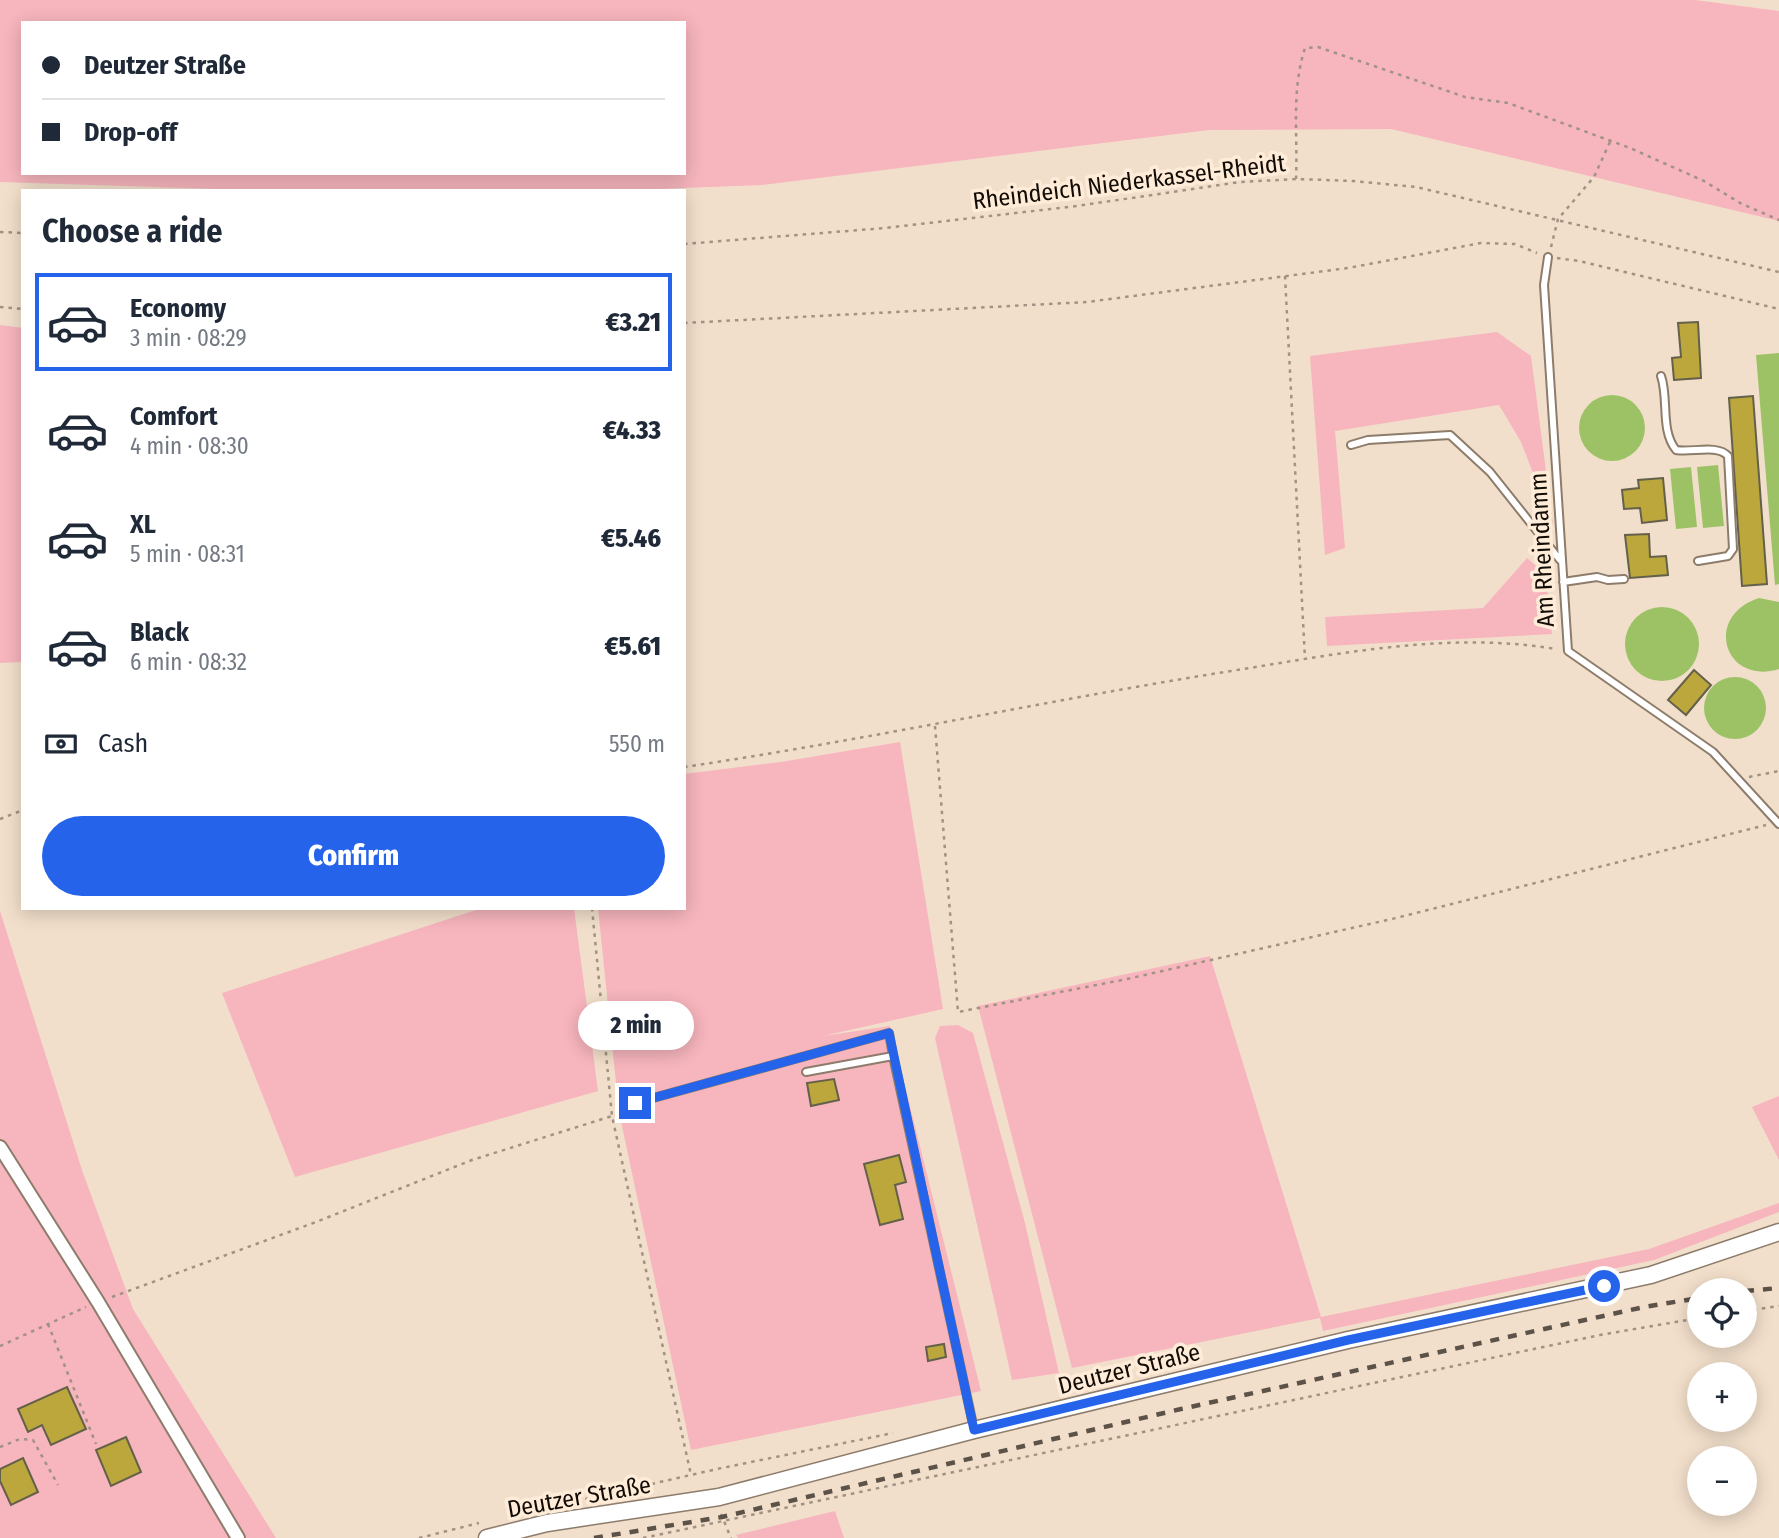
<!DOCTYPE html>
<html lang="en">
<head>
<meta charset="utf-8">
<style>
	:root { --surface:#fff; --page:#f2f2f3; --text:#1f2937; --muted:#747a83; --line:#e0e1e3; --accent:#2563eb }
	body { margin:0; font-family:"Fira Sans Condensed",sans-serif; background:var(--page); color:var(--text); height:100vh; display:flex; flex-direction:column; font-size:26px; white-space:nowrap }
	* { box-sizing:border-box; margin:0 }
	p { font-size:23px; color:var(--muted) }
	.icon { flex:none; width:38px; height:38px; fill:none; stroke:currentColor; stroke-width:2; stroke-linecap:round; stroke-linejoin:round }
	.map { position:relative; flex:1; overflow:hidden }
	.side { position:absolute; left:21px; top:189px; width:665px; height:721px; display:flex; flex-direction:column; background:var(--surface); border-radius:0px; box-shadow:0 4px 18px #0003 }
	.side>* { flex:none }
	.hud { position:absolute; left:21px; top:21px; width:665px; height:154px; border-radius:0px; box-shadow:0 4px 18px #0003; display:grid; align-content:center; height:154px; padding:0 21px; background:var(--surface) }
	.controls { position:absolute; left:1687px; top:1278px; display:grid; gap:14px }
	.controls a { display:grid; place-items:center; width:70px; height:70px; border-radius:50%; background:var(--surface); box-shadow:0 4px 18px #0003; font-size:35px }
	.end { position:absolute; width:32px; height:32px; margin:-16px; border:9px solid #2563eb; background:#fff; box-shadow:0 0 0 4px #fff }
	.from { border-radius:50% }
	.bubble { position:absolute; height:49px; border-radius:24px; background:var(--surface); box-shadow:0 4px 18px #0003; font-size:23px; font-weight:800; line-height:49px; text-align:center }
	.hud b { display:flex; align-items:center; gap:24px; height:66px; font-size:26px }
	.hud b+b { border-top:2px solid var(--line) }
	.hud i { width:18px; height:18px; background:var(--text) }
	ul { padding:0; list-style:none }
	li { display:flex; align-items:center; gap:21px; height:98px; margin:0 14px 10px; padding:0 7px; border:4px solid transparent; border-radius:0px }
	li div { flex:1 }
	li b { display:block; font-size:26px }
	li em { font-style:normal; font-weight:800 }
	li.selected { border-color:var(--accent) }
	li>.icon { width:63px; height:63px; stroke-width:1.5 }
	h2 { padding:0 21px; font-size:32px; line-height:84px }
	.pay { display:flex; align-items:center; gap:18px; height:77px; padding:0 21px; font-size:26px }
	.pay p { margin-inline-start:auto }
	.primary-button { display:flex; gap:14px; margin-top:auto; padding:14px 21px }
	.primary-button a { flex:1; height:80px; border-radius:42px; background:var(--accent); color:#fff; font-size:28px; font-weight:800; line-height:80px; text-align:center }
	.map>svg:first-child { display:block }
</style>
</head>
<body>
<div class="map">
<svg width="1779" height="1538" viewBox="0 0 1779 1538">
	<rect width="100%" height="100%" fill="#f2dfcb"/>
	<path fill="#f7b5bd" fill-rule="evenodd" d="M0 0H1695L1779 11V221L1391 129 1209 130 762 185 605 191H280L0 182ZM23 23H684V173H23Z
		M0 325 23 328V662L0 663Z
		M1497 332 1531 356 1553 525 1521 442 1499 405 1335 431 1345 548 1325 555 1310 356Z
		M1527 558 1546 575 1552 634 1327 646 1325 617 1483 608Z
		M900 742 943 1009 823 1036 890 1026 981 1391 691 1450 619 1112 598 908H684V774L781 762Z
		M482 908H574L598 1091 295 1177 222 993Z
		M0 911 83 1173 133 1309 276 1538H0Z
		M1210 956 1321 1317 1649 1249 1779 1203V1212L1654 1260 1323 1331 1320 1318 1072 1368 978 1006Z
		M958 1025 973 1033 1025 1223 1059 1373 1012 1380 935 1038 940 1026Z
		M1779 1096V1160L1752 1107Z
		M835 1511 844 1538H738L736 1535Z"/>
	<path fill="#9dc266" d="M1779 353V584L1775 585 1756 355Z
		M1579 428a33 33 0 1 1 66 0a33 33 0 1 1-66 0Z
		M1718 465 1724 526 1703 528 1697 467Z
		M1691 467 1697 527 1676 529 1670 469Z
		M1759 598 1779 602V669C1724 686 1703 616 1759 598Z
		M1625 644a37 37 0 1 1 74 0a37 37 0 1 1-74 0Z
		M1704 708a31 31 0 1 1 62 0a31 31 0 1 1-62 0Z"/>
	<path fill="#bba73c" stroke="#64604a" stroke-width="2" d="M1698 322 1701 378 1674 380 1672 358 1681 357 1678 323Z
		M1753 396 1767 584 1742 586 1729 398Z
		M1663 478 1667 520 1642 523 1640 508 1624 509 1622 490 1639 488 1638 480Z
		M1649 534 1650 557 1666 556 1668 575 1630 578 1625 535Z
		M1694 670 1711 685 1686 715 1668 700Z
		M834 1079 839 1100 811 1106 807 1083Z
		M899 1155 906 1182 895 1185 903 1219 880 1225 864 1164Z
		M944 1344 946 1357 928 1361 926 1347Z
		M67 1387 86 1429 51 1445 42 1425 28 1432 18 1409Z
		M126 1437 141 1472 111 1486 96 1450Z
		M23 1458 38 1492 11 1505 0 1481V1469Z"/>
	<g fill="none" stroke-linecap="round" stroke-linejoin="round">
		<defs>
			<path id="service" d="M1548 257 1544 285 1568 651 1713 752 1779 824
				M1661 376C1669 399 1660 430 1676 450 1691 453 1717 444 1728 456L1733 549 1728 556 1698 561
				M1351 445 1368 440 1450 435 1490 472 1560 560
				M1563 582 1597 577 1608 580 1624 579
				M806 1072 893 1056 974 1429
				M635 1103 889 1033 893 1056"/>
			<path id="minor" d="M0 1147 98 1302 238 1538"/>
			<path id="tertiary" d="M487 1538 547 1523 719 1497 974 1430 1348 1340 1651 1275 1779 1232"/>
		</defs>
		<use href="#service" stroke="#8d7c6b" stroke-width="10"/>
		<use href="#minor" stroke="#8d7c6b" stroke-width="16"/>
		<use href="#tertiary" stroke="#8d7c6b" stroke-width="19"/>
		<path stroke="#a19283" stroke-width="2.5" stroke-dasharray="3.5 5" stroke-linecap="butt" d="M1296 179C1298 135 1291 91 1305 48L1318 47 1465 97 1508 103 1630 148 1704 181 1740 203 1779 220
			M0 232 23 233
			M684 244 885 228 1077 206 1240 182 1297 179 1353 181 1416 187 1779 272
			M1551 247 1558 219 1594 177 1610 142
			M1557 258 1579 261 1779 309
			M1285 276 1305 659
			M0 307 23 309
			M684 323 1087 302 1348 268 1481 243 1515 244 1537 253
			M935 726 958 1012 1127 979 1396 918 1766 825
			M684 767C867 740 1048 700 1231 671 1338 654 1447 631 1556 649
			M1749 777 1779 771
			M0 819 23 810
			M592 908 612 1116 691 1475
			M112 1297 316 1222 472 1160 612 1116
			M1745 1311 1779 1306
			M48 1324 96 1444
			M0 1346 86 1307
			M0 1447 20 1439 33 1440 58 1485
			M577 1501 717 1469 893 1433
			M721 1514 731 1538
			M419 1538 479 1523
			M643 1538 1600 1335 1699 1318"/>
		<use href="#service" stroke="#fff" stroke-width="6"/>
		<use href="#minor" stroke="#fff" stroke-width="12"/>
		<use href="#tertiary" stroke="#fff" stroke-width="16"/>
		<path stroke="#5c5247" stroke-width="4.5" stroke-dasharray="9 9" stroke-linecap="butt" d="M1745 1291 1779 1288
			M594 1538 722 1517 1181 1409 1644 1307 1699 1298"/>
	</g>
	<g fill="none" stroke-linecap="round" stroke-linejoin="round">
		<path stroke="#2563eb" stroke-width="9" d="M635 1103 889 1033 974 1430 1348 1340 1604 1286"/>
	</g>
	<g text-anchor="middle" stroke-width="7" stroke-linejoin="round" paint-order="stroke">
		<g font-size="24" fill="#120c06" stroke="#ffecd8">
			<text transform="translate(1129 182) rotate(-7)" y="8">Rheindeich Niederkassel-Rheidt</text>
			<text transform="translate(1542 550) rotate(-93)" y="8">Am Rheindamm</text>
			<text transform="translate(1129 1369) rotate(-14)" y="8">Deutzer Straße</text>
			<text transform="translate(579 1497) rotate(-10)" y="8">Deutzer Straße</text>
		</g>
	</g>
</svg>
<div class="controls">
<a><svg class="icon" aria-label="locate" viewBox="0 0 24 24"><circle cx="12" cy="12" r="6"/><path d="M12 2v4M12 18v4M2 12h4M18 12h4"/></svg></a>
<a>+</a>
<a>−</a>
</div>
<i class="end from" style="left:1604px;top:1286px"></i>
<i class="end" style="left:635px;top:1103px"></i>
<div class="bubble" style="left:578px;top:1001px;width:116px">2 min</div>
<div class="hud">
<b><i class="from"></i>Deutzer Straße</b>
<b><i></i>Drop-off</b>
</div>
<section class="side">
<h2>Choose a ride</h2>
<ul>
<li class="selected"><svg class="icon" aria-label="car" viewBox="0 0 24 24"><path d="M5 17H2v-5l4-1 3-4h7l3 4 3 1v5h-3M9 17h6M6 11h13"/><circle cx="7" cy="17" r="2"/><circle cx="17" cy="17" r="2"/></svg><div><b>Economy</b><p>3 min · 08:29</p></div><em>€3.21</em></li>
<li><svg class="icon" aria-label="car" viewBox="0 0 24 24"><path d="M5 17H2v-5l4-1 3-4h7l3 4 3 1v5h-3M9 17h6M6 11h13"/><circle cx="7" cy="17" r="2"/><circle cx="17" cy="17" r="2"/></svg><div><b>Comfort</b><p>4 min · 08:30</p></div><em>€4.33</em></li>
<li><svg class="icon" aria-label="car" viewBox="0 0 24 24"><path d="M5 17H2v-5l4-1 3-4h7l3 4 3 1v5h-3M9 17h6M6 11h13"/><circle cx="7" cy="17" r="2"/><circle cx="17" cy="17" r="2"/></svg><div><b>XL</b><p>5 min · 08:31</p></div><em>€5.46</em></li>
<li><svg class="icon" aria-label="car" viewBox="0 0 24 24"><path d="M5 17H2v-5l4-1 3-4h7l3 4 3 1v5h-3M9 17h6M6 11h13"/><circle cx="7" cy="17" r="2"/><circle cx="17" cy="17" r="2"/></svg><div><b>Black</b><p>6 min · 08:32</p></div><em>€5.61</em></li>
</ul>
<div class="pay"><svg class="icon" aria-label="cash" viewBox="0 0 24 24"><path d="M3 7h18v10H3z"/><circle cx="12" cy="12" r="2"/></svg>Cash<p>550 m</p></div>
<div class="primary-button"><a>Confirm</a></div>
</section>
</div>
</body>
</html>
